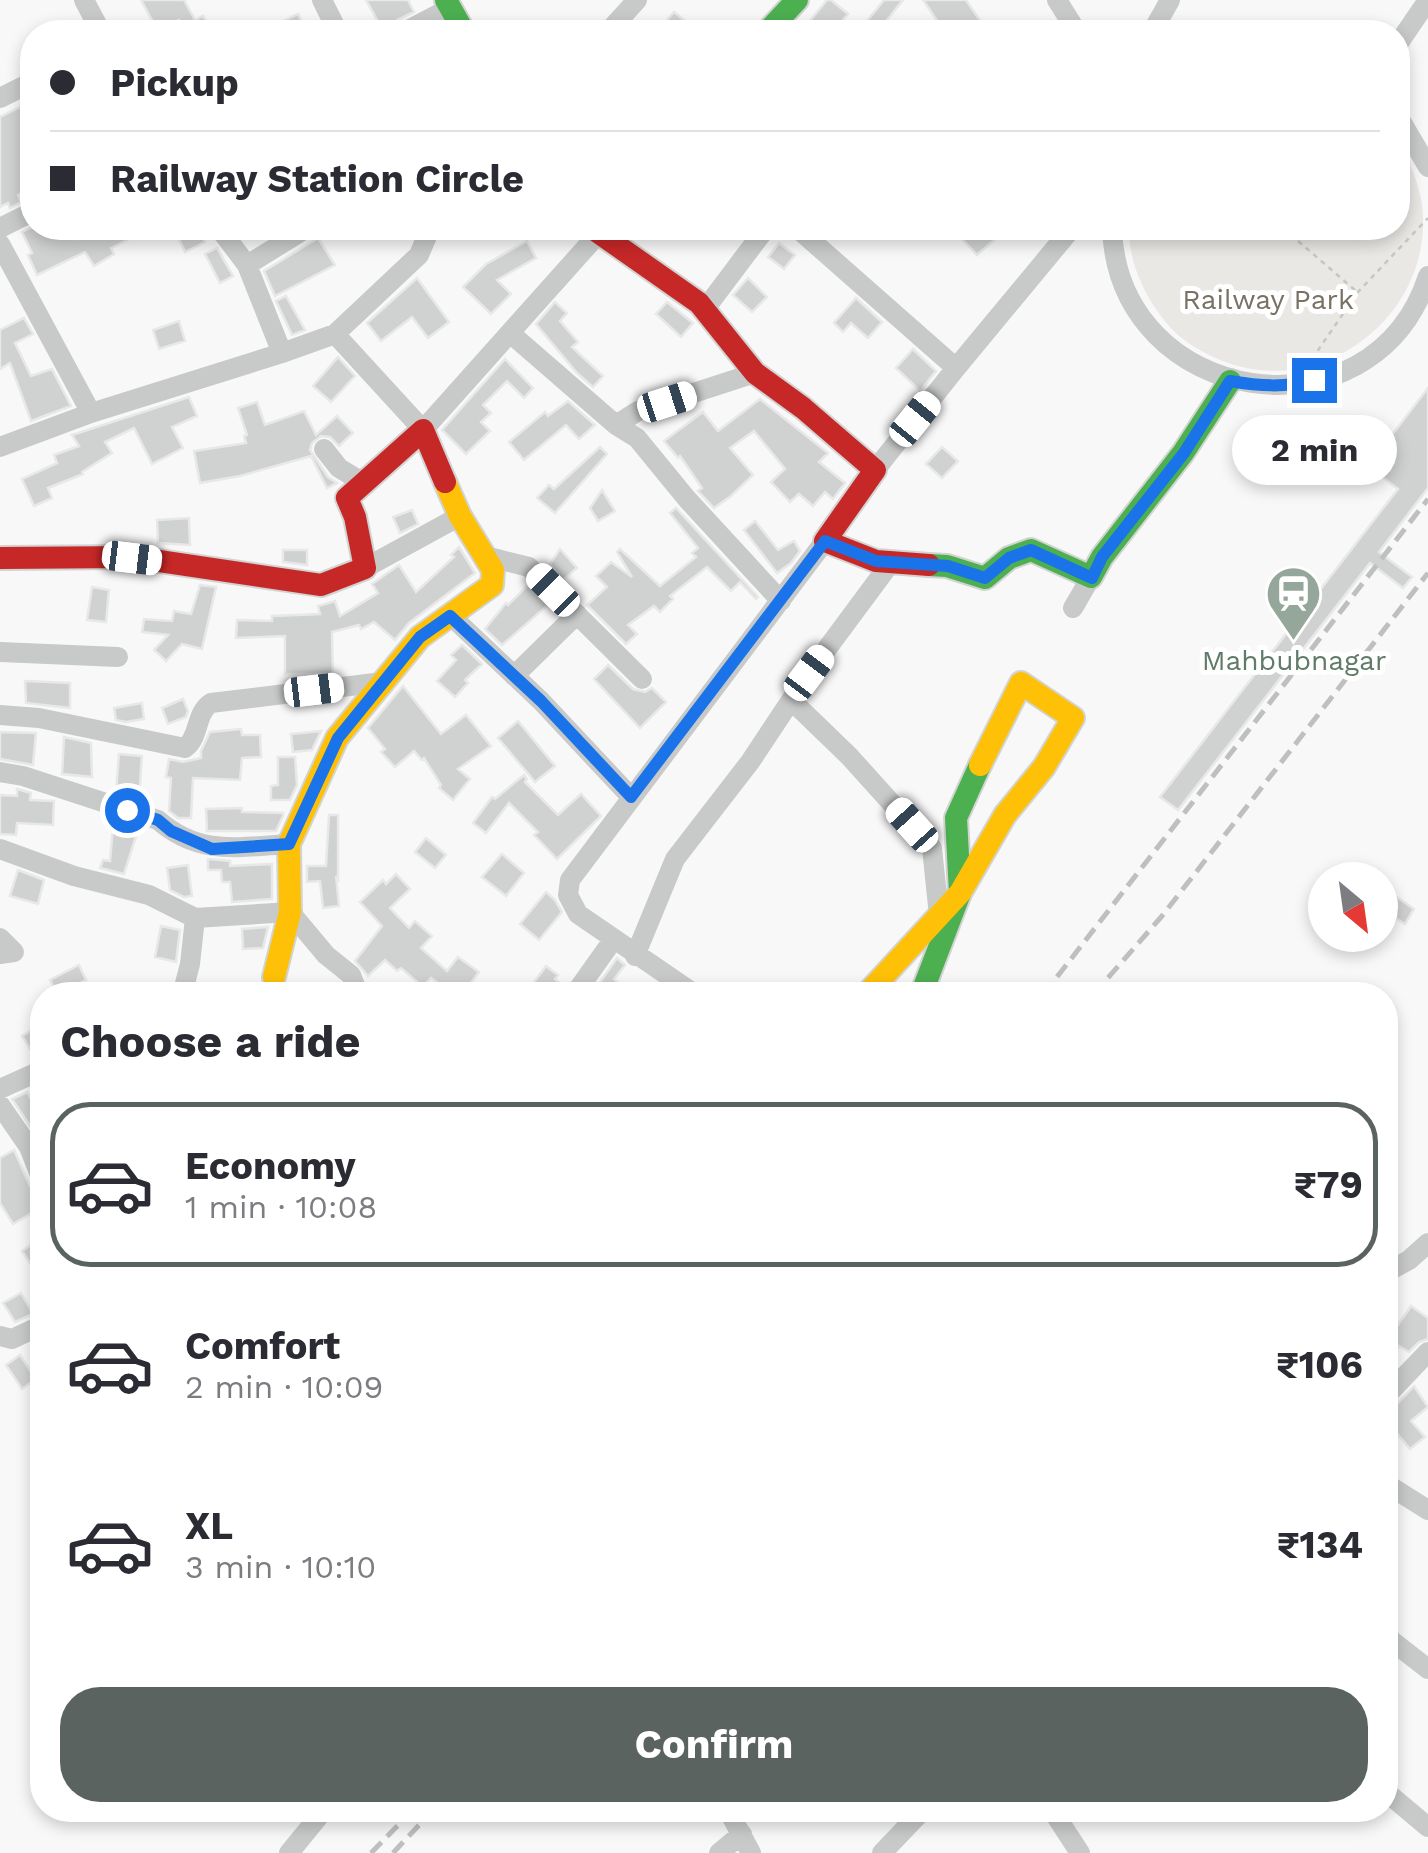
<!DOCTYPE html>
<html lang="en">
<head>
<meta charset="utf-8">
<style>
	:root { --surface:#fff; --page:#f7f7f7; --text:#2b2b33; --muted:#7c7c81; --line:#e1e1e2; --accent:#5b6361 }
	body { margin:0; font-family:"Work Sans",sans-serif; background:var(--page); color:var(--text); height:100vh; display:flex; flex-direction:column; font-size:38px; white-space:nowrap }
	* { box-sizing:border-box; margin:0 }
	p { font-size:32px; color:var(--muted) }
	.icon { flex:none; width:55px; height:55px; fill:none; stroke:currentColor; stroke-width:2; stroke-linecap:round; stroke-linejoin:round }
	.map { position:relative; flex:1; overflow:hidden }
	.sheet { position:absolute; left:30px; top:982px; width:1368px; height:840px; display:flex; flex-direction:column; background:var(--surface); border-radius:40px; box-shadow:0 5px 15px #0003 }
	.sheet>* { flex:none }
	.top-card { position:absolute; left:20px; top:20px; width:1390px; height:220px; border-radius:40px; box-shadow:0 5px 15px #0003; display:grid; align-content:center; height:220px; padding:0 30px; background:var(--surface) }
	.needle { width:65px; rotate:151deg }
	.tools { position:absolute; left:1308px; top:862px; display:grid; gap:20px }
	.tools a { display:grid; place-items:center; width:90px; height:90px; border-radius:50%; background:var(--surface); box-shadow:0 5px 15px #0003; font-size:50px }
	.end { position:absolute; width:45px; height:45px; margin:-22px; border:12px solid #1a73e8; background:#fff; box-shadow:0 0 0 5px #fff }
	.from { border-radius:50% }
	.bubble { position:absolute; height:70px; border-radius:35px; background:var(--surface); box-shadow:0 5px 15px #0003; font-size:32px; font-weight:700; line-height:70px; text-align:center }
	.car { position:absolute; width:30px; height:60px; margin:-30px -15px; border-radius:12px; box-shadow:0 0 8px 2px #0007; background:linear-gradient(#fff 24%,#345 0 40%,#fff 0 76%,#345 0 86%,#fff 0) }
	.top-card b { display:flex; align-items:center; gap:35px; height:95px; font-size:38px }
	.top-card b+b { border-top:2px solid var(--line) }
	.top-card i { width:25px; height:25px; background:var(--text) }
	ul { padding:0; list-style:none }
	li { display:flex; align-items:center; gap:30px; height:165px; margin:0 20px 15px; padding:0 10px; border:5px solid transparent; border-radius:40px }
	li div { flex:1 }
	li b { display:block; font-size:38px }
	li em { font-style:normal; font-weight:700 }
	li.active { border-color:var(--accent) }
	li>.icon { width:90px; height:90px; stroke-width:1.5 }
	h2 { padding:0 30px; font-size:45px; line-height:120px }
	.primary-button { display:flex; gap:20px; margin-top:auto; padding:20px 30px }
	.primary-button a { flex:1; height:115px; border-radius:40px; background:var(--accent); color:#fff; font-size:40px; font-weight:700; line-height:115px; text-align:center }
	.map>svg:first-child { display:block }
</style>
</head>
<body>
<div class="map">
<svg width="1428" height="1853" viewBox="0 0 1428 1853">
	<rect width="100%" height="100%" fill="#f8f8f8"/>
	<path fill="#eae8e5" d="M1398 141C1412 166 1425 196 1423 227 1420 325 1316 398 1223 361 1197 351 1174 336 1158 312 1140 286 1129 259 1129 228H1398Z"/>
	<path fill="#cfd2d0" stroke="#e8e8e8" stroke-width="2.5" d="M141 0H184L195 20 203 16 212 32H172L183 27 179 20 158 31Z
		M366 0H408L414 12 397 20 390 32H384Z
		M827 0H831L848 14 832 32H801Z
		M884 0H903L879 30 867 21Z
		M923 0H966L988 32H945Z
		M674 12 699 32H657Z
		M298 14 307 32H261Z
		M32 101V188L18 195 21 202 10 208 8 203 0 207V117Z
		M32 227 70 228 75 239 95 228H151L111 248 114 254 94 266 85 252 37 275 28 255 32 253 22 232Z
		M174 228H198L205 242 185 252Z
		M952 228H1008L977 255Z
		M318 238 335 265 275 296 264 271Z
		M527 241 536 258 497 280 511 294 491 314 463 287 486 264Z
		M779 243 795 255 784 269 768 257Z
		M217 248 233 276 220 283 205 254Z
		M417 278 449 322 428 338 412 317 381 341 367 323Z
		M748 278 767 297 752 312 733 295Z
		M286 296 305 330 292 335 276 301Z
		M856 298 882 322 868 338 851 323 843 332 834 323Z
		M555 302 567 313 560 321 578 342 572 347 603 376 593 387 577 373 536 324Z
		M667 302 693 323 681 337 656 314Z
		M24 318 33 334 15 343 31 376 52 369 71 406 31 421 10 363 0 369V330Z
		M179 321 185 341 159 349 153 330Z
		M913 349 936 371 920 391 896 368Z
		M338 357 355 376 331 402 313 386Z
		M505 359 533 388 524 398 507 381 483 405 491 413 481 422 490 431 466 454 442 430Z
		M1428 388V488L1379 552 1412 577 1403 588 1370 563 1178 810 1160 797 1398 489 1368 466Z
		M189 397 197 416 172 427 183 448 152 464 134 428 105 442 112 453 82 472 83 474 48 488 52 498 34 506 22 479 57 463 54 455 79 446 72 435Z
		M760 399 828 453 819 462 845 483 833 499 825 492 813 506 799 494 790 502 771 482 785 469 754 431 730 448 753 475 731 496 714 508 698 491 702 488 680 456 678 458 664 441 703 412 718 431Z
		M568 401 595 425 579 439 566 425 524 460 509 442 545 412 548 416Z
		M257 402 265 425 304 411 316 435 337 416 353 433 339 446 330 437 321 436 312 443 310 450 328 477 337 483 327 488 311 456 240 476 200 483 194 451 246 443 244 436 247 435 238 408Z
		M600 447 607 454 555 513 537 498 549 485 554 489Z
		M942 447 958 461 942 478 926 464Z
		M602 490 615 511 598 521 590 508Z
		M676 508 758 597 756 599 740 582 731 591 707 567 670 596 673 599 660 612 654 606 628 625 637 634 626 644 587 605 607 587 596 576 611 562 632 577 617 552 620 549 660 586 696 557 692 553 698 548 670 513Z
		M412 510 418 524 400 533 393 517Z
		M189 518 190 545 158 543 157 520Z
		M755 521 778 550 794 541 800 551 791 563 777 573 744 530Z
		M459 547 475 573 409 623 395 640 374 622 361 629 359 625 332 632 333 674H285V636L236 638 237 620 272 621V616L320 614 318 606 335 601 340 616 378 593 372 584 399 565 416 592 454 557 451 555Z
		M560 549 577 568 562 581 550 564Z
		M283 550H307V565L283 562Z
		M200 585 216 587 202 649 182 644 166 661 154 650 168 635 142 632 144 619 172 621 174 611 191 614Z
		M528 585 548 605 502 645 485 629 506 603 508 605Z
		M92 587 109 590 106 622 87 620Z
		M462 645 482 664 465 680 468 683 455 697 437 681 456 660 451 655Z
		M608 665 633 689 645 692 652 688 666 702 640 728 594 679Z
		M25 681 70 683V708L26 703Z
		M403 686 441 734 466 715 491 746 458 769 470 779 453 800 439 788 441 785 424 758 422 760 414 751 395 767 381 752 385 749 368 728Z
		M183 699 188 711 186 717 168 724 162 708Z
		M142 703 144 719 126 722 116 720 114 708Z
		M518 721 555 766 535 782 498 738Z
		M241 729 242 735H260L261 757 242 758 240 780 193 778 191 818H178L169 811 171 778 166 777 169 759 183 762 201 758V751L210 732Z
		M321 731 312 750 293 752 291 734Z
		M0 732 36 733 33 765 0 759Z
		M64 737 91 743 92 777 62 774Z
		M119 754 142 756 139 799 116 792Z
		M278 757H295L297 785 290 800H271V786L278 785Z
		M524 775 527 779 525 782 558 815 581 794 601 816 557 859 534 835 538 832 509 803 486 833 473 823 492 797 495 799Z
		M17 789 31 793 30 800 54 801 53 825 17 823 16 835 0 834V795L17 796Z
		M242 808V812L283 813V816L276 831H207L206 809Z
		M329 815H338V879L336 876 339 906 323 908 320 881 307 882V866H326Z
		M113 826 137 833 124 874 100 868 103 860 110 861Z
		M426 838 446 855 435 868 415 852Z
		M502 854 524 873 506 896 482 877Z
		M208 859 230 861V866L272 864V899L232 902 230 882H222L221 870H208Z
		M188 865 192 896 184 897 170 890 167 868Z
		M18 870 44 880 38 904 10 896Z
		M396 874 410 889 390 908 409 928 415 921 432 936 421 948 447 971 458 957 479 972 462 995H454L431 978 423 987 401 968 397 971 385 960 368 976 355 961 382 926 360 902 383 880 386 884Z
		M1387 890 1414 909 1405 924 1380 908V899Z
		M546 892 555 900 562 912 539 940 520 924Z
		M161 926 180 930 176 962 155 957Z
		M268 927 263 948 243 949 242 929Z
		M617 958 625 965 614 979 622 986 613 995H591Z
		M79 965 86 980 58 994 50 980Z
		M546 966 558 975 555 979 563 986 560 995H546L532 985Z
		M42 1024V1048L33 1054 22 1036Z
		M27 1092 42 1117V1144L12 1099Z
		M14 1150 30 1186 42 1199V1207L13 1224 0 1203V1158Z
		M42 1237V1281L22 1251Z
		M21 1293 33 1314 15 1322 3 1303Z
		M1411 1306 1428 1318V1339L1419 1342 1409 1352 1399 1346 1385 1371V1339L1394 1323 1398 1325Z
		M20 1355 36 1379 22 1389 6 1365Z
		M1414 1386 1428 1407 1411 1421 1425 1437 1410 1449 1394 1430 1385 1440V1410L1395 1406Z"/>
	<g fill="none" stroke-linecap="round" stroke-linejoin="round">
		<defs>
			<path id="fast" d="M446 0 464 32
				M767 32 797 0
				M929 565 947 566 985 578 1009 558 1031 550 1091 577 1102 557 1183 453 1230 381
				M921 995 960 893 956 818 980 765"/>
			<path id="slow" d="M274 977 290 912 289 844 337 738 420 637 492 585 493 570 460 516 445 482
				M866 995 960 893 1005 815 1044 767 1073 718 1021 683 980 765"/>
			<path id="jam" d="M592 228 699 303 755 373 803 408 875 470 825 541 876 561 929 565
				M0 558 132 557 321 585 365 568 355 517 347 498 423 430 445 482"/>
		</defs>
		<use href="#fast" stroke="#d2d4d2" stroke-width="26"/>
		<use href="#slow" stroke="#d2d4d2" stroke-width="26"/>
		<use href="#jam" stroke="#d2d4d2" stroke-width="26"/>
		<path stroke="#c4c7c5" stroke-width="2.5" stroke-dasharray="5 5" stroke-linecap="butt" d="M1283 228 1356 291
			M1312 359 1358 292 1428 218"/>
		<path stroke="#c7cac8" stroke-width="20" d="M84 0 101 32
			M322 0 338 32
			M1057 0 1077 32
			M404 32 450 8
			M608 32 637 0
			M1152 32 1170 0
			M1398 44 1428 0
			M0 98 32 82
			M1398 116 1428 167
			M0 228 32 212
			M219 228 247 265
			M307 228 247 265 282 353 335 334 419 255 427 236 424 228
			M797 228 956 368 875 470
			M1112 228C1118 407 1373 446 1428 276
			M0 244 91 413
			M705 309 766 228
			M510 333 616 425
			M335 334 423 430 599 233
			M956 368 1072 228
			M755 373 638 411 616 425 637 438 687 499 781 601
			M0 447 91 413 282 353
			M324 449 339 468 364 483
			M485 556 529 567 642 679
			M365 568 460 516
			M1073 608 1091 577
			M450 615 541 701 631 797
			M0 652 118 657
			M514 676 577 614
			M791 700 849 756 932 848 939 916
			M0 715 39 718 185 748C200 737 195 713 211 703L383 682
			M0 772 23 776 158 820C199 856 238 847 289 844
			M0 849 74 876 149 895 195 918 190 964 182 995
			M195 918 290 912 326 955 351 975 356 988 350 995
			M0 938 14 952 0 954
			M635 956 675 859 750 762 809 673 892 561
			M574 995 613 940
			M696 995 578 914 568 895 570 880 825 541
			M0 1089 42 1070
			M0 1105 29 1147 42 1180
			M1385 1273 1409 1260 1428 1243
			M0 1336 12 1339 42 1325
			M1385 1397 1428 1352
			M1385 1483 1428 1510
			M1385 1631 1392 1641 1428 1669
			M1385 1791 1428 1827
			M728 1810 751 1853
			M1052 1810 1080 1853
			M289 1853 324 1810
			M719 1853 742 1834
			M882 1853 923 1810"/>
		<use href="#fast" stroke="#4caf50" stroke-width="22"/>
		<use href="#slow" stroke="#ffc107" stroke-width="22"/>
		<use href="#jam" stroke="#c62828" stroke-width="22"/>
		<path stroke="#bdc0be" stroke-width="5" stroke-dasharray="15 8" stroke-linecap="butt" d="M1043 995 1428 499
			M1093 995 1162 916 1428 573
			M371 1853 413 1810
			M393 1853 433 1810"/>
	</g>
	<g fill="none" stroke-linecap="round" stroke-linejoin="round">
		<path stroke="#1a73e8" stroke-width="12" d="M127 810 158 820 171 831 212 849 289 844 338 738 420 637 450 616 541 701 631 797 825 541 876 561 948 566 985 578 1009 558 1031 550 1092 578 1102 557 1184 453 1230 381C1259 386 1285 388 1314 380"/>
	</g>
	<defs>
		<symbol id="station-pin" viewBox="-11 -11 22 30"><path d="M0 17L-7.5 6A9.5 9.5 0 1 1 7.5 6Z" fill="#95a79a" stroke="#fff"/><path d="M-3-6H3Q5-6 5-4V2Q5 4 3 4L4.5 6H3L1.5 4h-3L-3 6H-4.5L-3 4Q-5 4-5 2V-4Q-5-6-3-6ZM-3.5-4v3h7v-3ZM-3.5 1v1.5H-2V1ZM2 1v1.5H3.5V1Z" fill="#fff"/></symbol>
	</defs>
	<g fill-rule="evenodd">
		<use href="#station-pin" x="1262" y="562" width="63" height="86"/>
	</g>
	<g text-anchor="middle" stroke-width="10" stroke-linejoin="round" paint-order="stroke">
		<g font-size="28" fill="#797164" stroke="#fff">
			<text x="1268" y="309">Railway Park</text>
		</g>
		<g font-size="28" fill="#607b68" stroke="#fff">
			<text x="1294" y="670">Mahbubnagar</text>
		</g>
	</g>
</svg>
<div class="tools">
<a><svg class="needle" viewBox="-14 -14 28 28"><path d="M0-13l5 13h-10z" fill="#e53935"/><path d="M0 13l5-13h-10z" fill="#7c7c81"/></svg></a>
</div>
<i class="end from" style="left:127px;top:810px"></i>
<i class="end" style="left:1314px;top:380px"></i>
<div class="bubble" style="left:1232px;top:415px;width:165px">2 min</div>
<i class="car" style="left:667px;top:402px;rotate:72deg"></i>
<i class="car" style="left:915px;top:419px;rotate:39deg"></i>
<i class="car" style="left:132px;top:558px;rotate:97deg"></i>
<i class="car" style="left:553px;top:590px;rotate:315deg"></i>
<i class="car" style="left:809px;top:673px;rotate:37deg"></i>
<i class="car" style="left:314px;top:690px;rotate:83deg"></i>
<i class="car" style="left:912px;top:825px;rotate:318deg"></i>
<div class="top-card">
<b><i class="from"></i>Pickup</b>
<b><i></i>Railway Station Circle</b>
</div>
<section class="sheet">
<h2>Choose a ride</h2>
<ul>
<li class="active"><svg class="icon" aria-label="car" viewBox="0 0 24 24"><path d="M5 17H2v-5l4-1 3-4h7l3 4 3 1v5h-3M9 17h6M6 11h13"/><circle cx="7" cy="17" r="2"/><circle cx="17" cy="17" r="2"/></svg><div><b>Economy</b><p>1 min · 10:08</p></div><em>₹79</em></li>
<li><svg class="icon" aria-label="car" viewBox="0 0 24 24"><path d="M5 17H2v-5l4-1 3-4h7l3 4 3 1v5h-3M9 17h6M6 11h13"/><circle cx="7" cy="17" r="2"/><circle cx="17" cy="17" r="2"/></svg><div><b>Comfort</b><p>2 min · 10:09</p></div><em>₹106</em></li>
<li><svg class="icon" aria-label="car" viewBox="0 0 24 24"><path d="M5 17H2v-5l4-1 3-4h7l3 4 3 1v5h-3M9 17h6M6 11h13"/><circle cx="7" cy="17" r="2"/><circle cx="17" cy="17" r="2"/></svg><div><b>XL</b><p>3 min · 10:10</p></div><em>₹134</em></li>
</ul>
<div class="primary-button"><a>Confirm</a></div>
</section>
</div>
</body>
</html>
